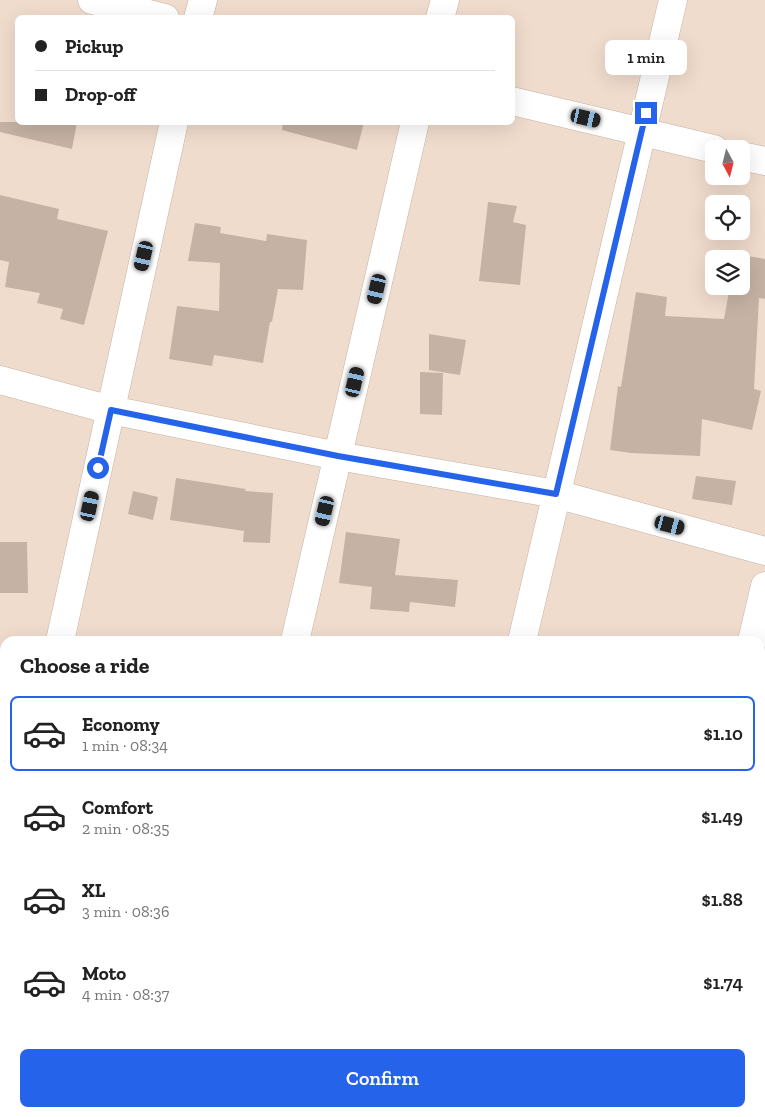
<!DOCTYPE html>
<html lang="en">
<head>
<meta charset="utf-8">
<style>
	:root { --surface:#fff; --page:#f2f2f2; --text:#222; --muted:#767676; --line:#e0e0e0; --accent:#2563eb }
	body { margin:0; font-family:"Zilla Slab",serif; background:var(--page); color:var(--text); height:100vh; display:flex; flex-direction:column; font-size:19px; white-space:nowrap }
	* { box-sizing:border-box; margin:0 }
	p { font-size:16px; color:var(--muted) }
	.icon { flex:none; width:28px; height:28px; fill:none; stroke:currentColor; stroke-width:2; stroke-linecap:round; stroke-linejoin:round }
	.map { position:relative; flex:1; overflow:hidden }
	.drawer { position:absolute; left:0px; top:636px; width:765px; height:481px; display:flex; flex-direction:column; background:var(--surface); border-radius:15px 15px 0 0; box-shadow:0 5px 20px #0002 }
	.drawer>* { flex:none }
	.top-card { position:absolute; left:15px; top:15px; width:500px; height:110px; border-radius:8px; box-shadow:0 5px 20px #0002; display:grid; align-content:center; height:110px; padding:0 20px; background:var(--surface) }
	.needle { width:32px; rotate:173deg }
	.fabs { position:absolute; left:705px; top:140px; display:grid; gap:10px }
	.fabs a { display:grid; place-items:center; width:45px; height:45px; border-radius:8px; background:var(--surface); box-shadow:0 5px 20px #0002; font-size:25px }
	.end { position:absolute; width:22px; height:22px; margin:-11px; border:6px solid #2563eb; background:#fff; box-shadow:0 0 0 2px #fff }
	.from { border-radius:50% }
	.bubble { position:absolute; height:35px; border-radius:8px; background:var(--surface); box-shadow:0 5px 20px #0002; font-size:16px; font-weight:600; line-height:35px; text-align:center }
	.car { position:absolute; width:15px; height:30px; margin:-15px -8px; border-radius:6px; box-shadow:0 0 4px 1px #0007; background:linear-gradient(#222 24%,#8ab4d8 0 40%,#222 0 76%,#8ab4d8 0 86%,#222 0) }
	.top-card b { display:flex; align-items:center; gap:18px; height:48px; font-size:19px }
	.top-card b+b { border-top:1px solid var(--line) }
	.top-card i { width:12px; height:12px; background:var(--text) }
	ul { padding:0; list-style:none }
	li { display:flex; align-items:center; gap:15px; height:75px; margin:0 10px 8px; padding:0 10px; border:2px solid transparent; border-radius:8px }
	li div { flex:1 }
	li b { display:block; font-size:19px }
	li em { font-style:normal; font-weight:600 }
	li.active { border-color:var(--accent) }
	li>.icon { width:45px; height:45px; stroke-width:1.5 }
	h2 { padding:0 20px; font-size:22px; line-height:60px }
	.button { display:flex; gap:10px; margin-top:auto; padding:10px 20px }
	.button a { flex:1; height:58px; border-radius:8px; background:var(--accent); color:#fff; font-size:20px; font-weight:600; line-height:58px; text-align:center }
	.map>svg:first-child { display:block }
</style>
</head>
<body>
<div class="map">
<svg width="765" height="1117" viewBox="0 0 765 1117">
	<rect width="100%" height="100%" fill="#f0dccd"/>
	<path fill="#c5b2a4" d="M0 122H77L72 149 0 132Z
		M283 122H364L357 150 282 130Z
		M0 195 59 209 57 219 108 231 84 325 60 319 63 309 37 303 40 293 5 287 9 262 0 260Z
		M488 202 517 206 513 222 526 225 520 285 479 281Z
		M195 223 221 227 220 233 266 241 267 234 307 240 303 290 278 289 272 322H270L263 363 214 355 212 366 169 359 177 306 219 311 220 263 188 261Z
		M736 254 765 259V299L759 298 754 389 761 391 752 430 702 419 700 456 631 453 610 450 618 386 621 387 636 292 667 297 665 316 724 319 730 286H741V259H735Z
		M429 334 466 340 460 375 429 370Z
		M420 372 443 373 442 415 420 414Z
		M696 476 736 481 732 505 692 499Z
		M176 478 246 489 245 491 273 493 270 543 243 542 244 531 170 520Z
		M133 491 158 497 153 520 128 514Z
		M346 532 400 539 395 575 458 580 455 607 410 602 409 612 370 609 372 587 339 583Z
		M0 542H27L28 593H0Z"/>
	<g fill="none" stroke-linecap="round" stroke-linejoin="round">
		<defs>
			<path id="minor" d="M92 0 165 18
				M198 18 203 0
				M440 18 445 0
				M512 101 714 149
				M741 156 765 161
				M0 380 111 410 338 456 556 494 765 551
				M60 641 174 122
				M295 641 415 122
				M522 641 673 0
				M752 641 765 586
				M0 790 5 792
				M0 894 5 875
				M760 972 765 973
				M176 1117 177 1112
				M407 1117 408 1112
				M636 1117 637 1112"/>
		</defs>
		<use href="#minor" stroke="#c5b2a4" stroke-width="29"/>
		<use href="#minor" stroke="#fff" stroke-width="28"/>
	</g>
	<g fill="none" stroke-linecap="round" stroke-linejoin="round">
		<path stroke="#2563eb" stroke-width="6" d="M98 468 111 410 338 456 556 494 646 113"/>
	</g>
</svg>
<div class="fabs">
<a><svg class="needle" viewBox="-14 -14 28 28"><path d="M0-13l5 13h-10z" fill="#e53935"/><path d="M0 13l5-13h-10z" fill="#767676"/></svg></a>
<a><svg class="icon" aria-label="locate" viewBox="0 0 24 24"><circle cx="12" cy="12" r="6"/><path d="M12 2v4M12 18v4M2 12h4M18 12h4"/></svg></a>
<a><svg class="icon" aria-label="layers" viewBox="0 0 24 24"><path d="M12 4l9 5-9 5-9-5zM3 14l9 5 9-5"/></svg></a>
</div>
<i class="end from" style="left:98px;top:468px"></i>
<i class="end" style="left:646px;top:113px"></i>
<div class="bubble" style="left:605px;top:40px;width:82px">1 min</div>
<i class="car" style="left:586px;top:118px;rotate:103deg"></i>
<i class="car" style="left:144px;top:256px;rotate:193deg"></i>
<i class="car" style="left:377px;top:289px;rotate:193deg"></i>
<i class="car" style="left:355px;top:382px;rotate:13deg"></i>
<i class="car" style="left:90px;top:506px;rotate:12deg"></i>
<i class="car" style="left:325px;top:511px;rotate:193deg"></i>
<i class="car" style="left:670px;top:525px;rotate:105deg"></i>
<div class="top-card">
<b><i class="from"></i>Pickup</b>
<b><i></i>Drop-off</b>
</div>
<section class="drawer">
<h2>Choose a ride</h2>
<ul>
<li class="active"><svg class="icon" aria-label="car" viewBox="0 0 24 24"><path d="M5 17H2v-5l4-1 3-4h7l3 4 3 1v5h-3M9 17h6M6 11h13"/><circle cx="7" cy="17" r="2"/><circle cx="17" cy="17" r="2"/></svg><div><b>Economy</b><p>1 min · 08:34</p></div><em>$1.10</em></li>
<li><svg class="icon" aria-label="car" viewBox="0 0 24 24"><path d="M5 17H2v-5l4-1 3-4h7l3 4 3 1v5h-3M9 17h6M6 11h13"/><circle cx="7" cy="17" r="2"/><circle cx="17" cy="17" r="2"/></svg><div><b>Comfort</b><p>2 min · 08:35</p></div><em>$1.49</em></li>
<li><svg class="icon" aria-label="car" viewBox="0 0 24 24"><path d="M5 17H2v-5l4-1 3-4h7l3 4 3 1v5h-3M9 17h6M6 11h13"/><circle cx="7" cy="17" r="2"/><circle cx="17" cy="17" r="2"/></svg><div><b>XL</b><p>3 min · 08:36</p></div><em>$1.88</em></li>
<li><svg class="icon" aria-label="car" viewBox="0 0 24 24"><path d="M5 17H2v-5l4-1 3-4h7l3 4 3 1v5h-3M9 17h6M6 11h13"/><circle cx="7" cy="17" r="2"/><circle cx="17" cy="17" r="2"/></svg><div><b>Moto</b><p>4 min · 08:37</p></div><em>$1.74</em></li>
</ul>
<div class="button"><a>Confirm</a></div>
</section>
</div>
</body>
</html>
